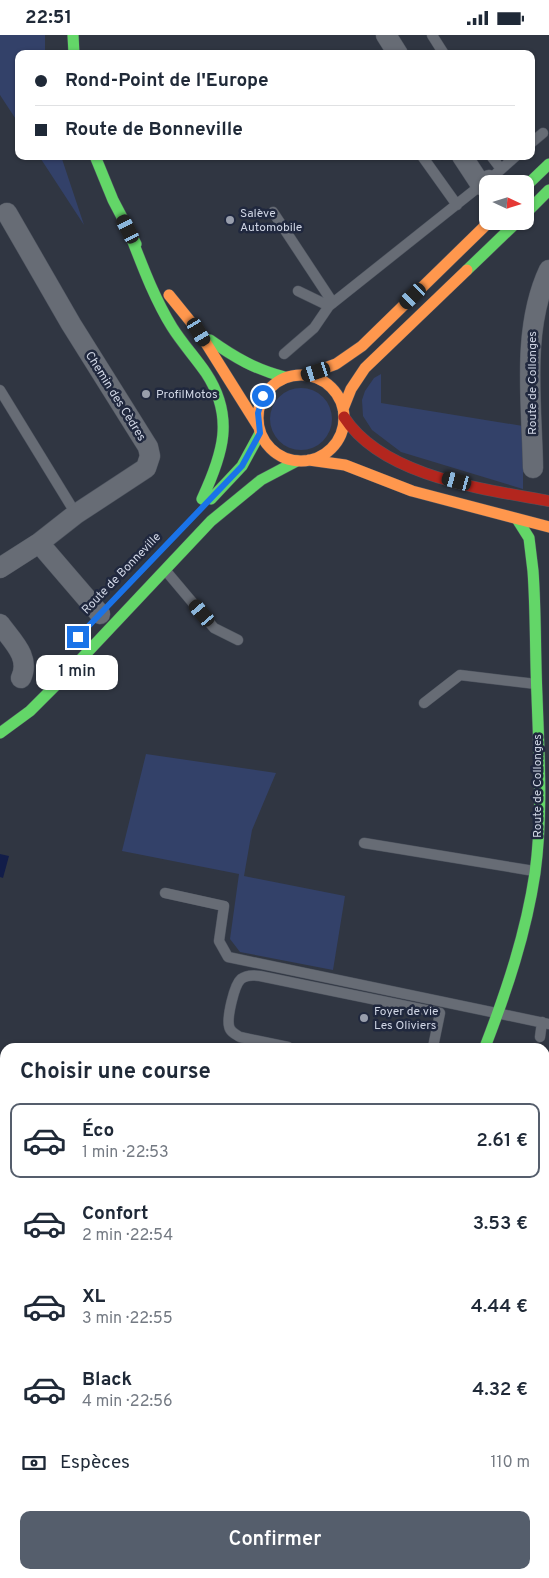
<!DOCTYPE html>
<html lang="fr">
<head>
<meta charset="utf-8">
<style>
	:root { --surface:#fff; --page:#f2f2f3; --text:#1f2937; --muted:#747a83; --line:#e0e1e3; --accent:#555e6c }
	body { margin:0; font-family:Overpass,sans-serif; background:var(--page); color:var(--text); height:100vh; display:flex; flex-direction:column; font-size:19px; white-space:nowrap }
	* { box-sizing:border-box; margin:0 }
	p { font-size:16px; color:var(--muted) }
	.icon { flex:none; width:28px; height:28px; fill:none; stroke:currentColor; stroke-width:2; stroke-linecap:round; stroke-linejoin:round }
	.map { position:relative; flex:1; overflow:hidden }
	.side { position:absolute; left:0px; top:1008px; width:550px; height:536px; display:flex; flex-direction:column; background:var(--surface); border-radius:15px 15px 0 0; box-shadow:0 1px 4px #0004 }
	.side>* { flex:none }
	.banner { position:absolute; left:15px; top:15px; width:520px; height:110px; border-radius:10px; box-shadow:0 1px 4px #0004; display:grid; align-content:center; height:110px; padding:0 20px; background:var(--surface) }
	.needle { width:32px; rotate:94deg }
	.tools { position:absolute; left:479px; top:140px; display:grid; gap:10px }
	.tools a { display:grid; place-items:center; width:55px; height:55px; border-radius:10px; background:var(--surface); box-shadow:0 1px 4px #0004; font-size:25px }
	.end { position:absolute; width:22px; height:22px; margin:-11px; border:6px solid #1a73e8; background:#fff; box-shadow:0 0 0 2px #fff }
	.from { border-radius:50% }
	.bubble { position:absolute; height:35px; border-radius:10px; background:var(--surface); box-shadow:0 1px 4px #0004; font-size:16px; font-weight:600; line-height:35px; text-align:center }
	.car { position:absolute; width:15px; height:30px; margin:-15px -8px; border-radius:6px; box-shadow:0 0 4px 1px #0007; background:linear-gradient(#222 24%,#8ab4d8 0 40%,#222 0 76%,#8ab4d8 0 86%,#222 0) }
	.banner b { display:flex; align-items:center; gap:18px; height:48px; font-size:19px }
	.banner b+b { border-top:1px solid var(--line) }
	.banner i { width:12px; height:12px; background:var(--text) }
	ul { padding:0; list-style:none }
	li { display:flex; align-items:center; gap:15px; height:75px; margin:0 10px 8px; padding:0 10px; border:2px solid transparent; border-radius:10px }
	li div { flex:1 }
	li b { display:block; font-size:19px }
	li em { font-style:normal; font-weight:600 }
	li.active { border-color:var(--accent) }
	li>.icon { width:45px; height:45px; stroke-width:1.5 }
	h2 { padding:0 20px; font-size:22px; line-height:60px }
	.pay { display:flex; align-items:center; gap:12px; height:55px; padding:0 20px; font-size:19px }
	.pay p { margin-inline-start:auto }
	.button { display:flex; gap:10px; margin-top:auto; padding:10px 20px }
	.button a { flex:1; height:58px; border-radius:10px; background:var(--accent); color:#fff; font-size:20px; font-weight:600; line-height:58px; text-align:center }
	.status { display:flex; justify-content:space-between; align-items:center; height:35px; padding:0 25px; background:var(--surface); direction:ltr }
	.status svg { height:14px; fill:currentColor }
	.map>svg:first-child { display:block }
</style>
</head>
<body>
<div class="status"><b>22:51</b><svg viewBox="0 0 49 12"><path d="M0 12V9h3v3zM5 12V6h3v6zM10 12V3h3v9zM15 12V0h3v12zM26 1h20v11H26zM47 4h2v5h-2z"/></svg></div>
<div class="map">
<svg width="549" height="1543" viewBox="0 0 549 1543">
	<rect width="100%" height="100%" fill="#303642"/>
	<path fill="#334169" d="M0 0H45V19H19V89L0 60Z
		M39 121H61L84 190Z
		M381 339V368L523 391V454L401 417 372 395 363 381 362 365 365 356 374 343Z
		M270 384a31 31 0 1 1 62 0a31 31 0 1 1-62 0Z
		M146 719 276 738 252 795 244 841 345 861 333 935 240 917 230 904 239 839 122 816Z"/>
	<path fill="#121d49" d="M0 819 9 821 3 843 0 842Z"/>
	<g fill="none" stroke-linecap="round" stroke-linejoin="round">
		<defs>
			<path id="lane" d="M432 0 444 19
				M531 108 543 98
				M422 121 457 170
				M491 121 501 134
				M489 145 516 121
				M273 177 333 268
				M298 256 329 271 481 150
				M284 319 314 293 329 271
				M0 355 76 479
				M166 536 214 593 238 605
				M424 668 460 640 536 649
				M364 808 534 836
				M165 858 224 871 219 906 228 922 549 989
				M540 1002 542 987
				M288 1012 240 1002C235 999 230 997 229 991 227 982 234 950 241 944 246 940 254 940 260 941L440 978 433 1012
				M414 1539 417 1543"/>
			<path id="street" d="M386 0 398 19
				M462 121 481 150 489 145 492 149
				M533 433C532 369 521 294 549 235
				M39 508 100 579
				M0 533 39 508 76 479 146 433 150 421 148 412 71 289 7 178
				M0 589C12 606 31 622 21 643
				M0 1209H5
				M545 1474 549 1472
				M0 1505 5 1418
				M451 1543 454 1539"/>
			<path id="fast" d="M73 0 74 19
				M95 121 113 165 136 209
				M525 152 549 129
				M525 179 549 155
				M128 194C141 227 153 261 172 292 182 308 195 322 206 338 235 382 223 419 202 464
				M467 235 518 186
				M210 305C234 322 256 335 285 342
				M211 464 242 431 260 398
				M0 698 30 676 65 641 211 486 261 445 297 426
				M485 1012C507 955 526 898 535 838 543 779 539 720 537 661 535 619 536 577 533 536L529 503 517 484
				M237 1543 238 1539"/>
			<path id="slow" d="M169 260 199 297 258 391
				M258 383a43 43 0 1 1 86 0a43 43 0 1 1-86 0Z
				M306 340 336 329 362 311 490 186
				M343 374 351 354 365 333 467 235
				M309 425 345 430 412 456 549 492"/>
			<path id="jam" d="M344 382C383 442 484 454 549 466"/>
		</defs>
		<use href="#lane" stroke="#4d535e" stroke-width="11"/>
		<use href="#street" stroke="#4d535e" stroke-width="21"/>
		<use href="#fast" stroke="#4d535e" stroke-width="12"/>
		<use href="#slow" stroke="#4d535e" stroke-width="12"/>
		<use href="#jam" stroke="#4d535e" stroke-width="12"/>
		<use href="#lane" stroke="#676c75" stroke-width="10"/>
		<use href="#street" stroke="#676c75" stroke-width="20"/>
		<use href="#fast" stroke="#63d668" stroke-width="11"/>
		<use href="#slow" stroke="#ff974d" stroke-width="11"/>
		<use href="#jam" stroke="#b3261e" stroke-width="11"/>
	</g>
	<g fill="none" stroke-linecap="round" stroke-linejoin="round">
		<path stroke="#1a73e8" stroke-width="6" d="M78 602 242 431 260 398 258 378 263 361"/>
	</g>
	<g fill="#989eac" stroke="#20283e" stroke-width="2">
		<circle cx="230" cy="185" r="5"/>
		<circle cx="146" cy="359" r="5"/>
		<circle cx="364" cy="983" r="5"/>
	</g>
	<g text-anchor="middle" stroke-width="5" stroke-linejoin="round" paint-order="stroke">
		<g font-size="12" fill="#d0d6e5" stroke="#20283e" text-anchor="start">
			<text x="240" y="182">Salève<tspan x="240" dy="14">Automobile</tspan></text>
			<text x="156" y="363">ProfilMotos</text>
			<text x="374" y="980">Foyer de vie<tspan x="374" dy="14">Les Oliviers</tspan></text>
		</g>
		<g font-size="12" fill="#d0d6e5" stroke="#20283e">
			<text transform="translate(532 348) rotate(-90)" y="4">Route de Collonges</text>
			<text transform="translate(116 361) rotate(58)" y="4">Chemin des Cèdres</text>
			<text transform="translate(121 538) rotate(-46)" y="4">Route de Bonneville</text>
			<text transform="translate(537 751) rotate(-90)" y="4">Route de Collonges</text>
		</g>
	</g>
</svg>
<div class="tools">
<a><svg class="needle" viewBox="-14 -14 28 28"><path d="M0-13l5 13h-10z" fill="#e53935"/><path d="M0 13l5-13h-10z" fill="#747a83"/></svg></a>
</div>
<i class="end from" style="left:263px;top:361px"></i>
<i class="end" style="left:78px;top:602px"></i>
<div class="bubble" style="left:36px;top:620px;width:82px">1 min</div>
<i class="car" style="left:128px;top:194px;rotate:333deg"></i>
<i class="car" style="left:413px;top:261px;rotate:226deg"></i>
<i class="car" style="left:199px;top:297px;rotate:149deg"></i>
<i class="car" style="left:316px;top:337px;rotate:252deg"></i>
<i class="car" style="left:457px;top:446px;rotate:285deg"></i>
<i class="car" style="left:202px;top:578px;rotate:320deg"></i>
<div class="banner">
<b><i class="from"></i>Rond-Point de l'Europe</b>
<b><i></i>Route de Bonneville</b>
</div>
<section class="side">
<h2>Choisir une course</h2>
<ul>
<li class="active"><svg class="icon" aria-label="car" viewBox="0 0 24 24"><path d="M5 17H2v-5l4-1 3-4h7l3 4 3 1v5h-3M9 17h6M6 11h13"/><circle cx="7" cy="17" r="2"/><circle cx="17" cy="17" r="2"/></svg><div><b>Éco</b><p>1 min · 22:53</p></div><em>2.61 €</em></li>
<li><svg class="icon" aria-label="car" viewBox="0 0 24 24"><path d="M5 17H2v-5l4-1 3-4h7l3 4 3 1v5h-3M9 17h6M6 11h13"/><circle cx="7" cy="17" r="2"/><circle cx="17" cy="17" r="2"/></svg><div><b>Confort</b><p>2 min · 22:54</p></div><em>3.53 €</em></li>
<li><svg class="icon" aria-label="car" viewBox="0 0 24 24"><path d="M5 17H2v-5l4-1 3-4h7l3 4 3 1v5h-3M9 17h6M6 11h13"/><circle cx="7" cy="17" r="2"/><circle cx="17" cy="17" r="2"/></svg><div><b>XL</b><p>3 min · 22:55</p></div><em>4.44 €</em></li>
<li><svg class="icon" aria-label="car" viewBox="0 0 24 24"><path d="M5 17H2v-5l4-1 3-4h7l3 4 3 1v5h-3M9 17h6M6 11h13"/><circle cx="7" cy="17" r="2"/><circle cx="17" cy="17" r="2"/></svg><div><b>Black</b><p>4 min · 22:56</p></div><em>4.32 €</em></li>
</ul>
<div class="pay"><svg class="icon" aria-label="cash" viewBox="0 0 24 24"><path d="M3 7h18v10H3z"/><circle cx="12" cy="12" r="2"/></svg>Espèces<p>110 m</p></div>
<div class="button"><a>Confirmer</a></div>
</section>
</div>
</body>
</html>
